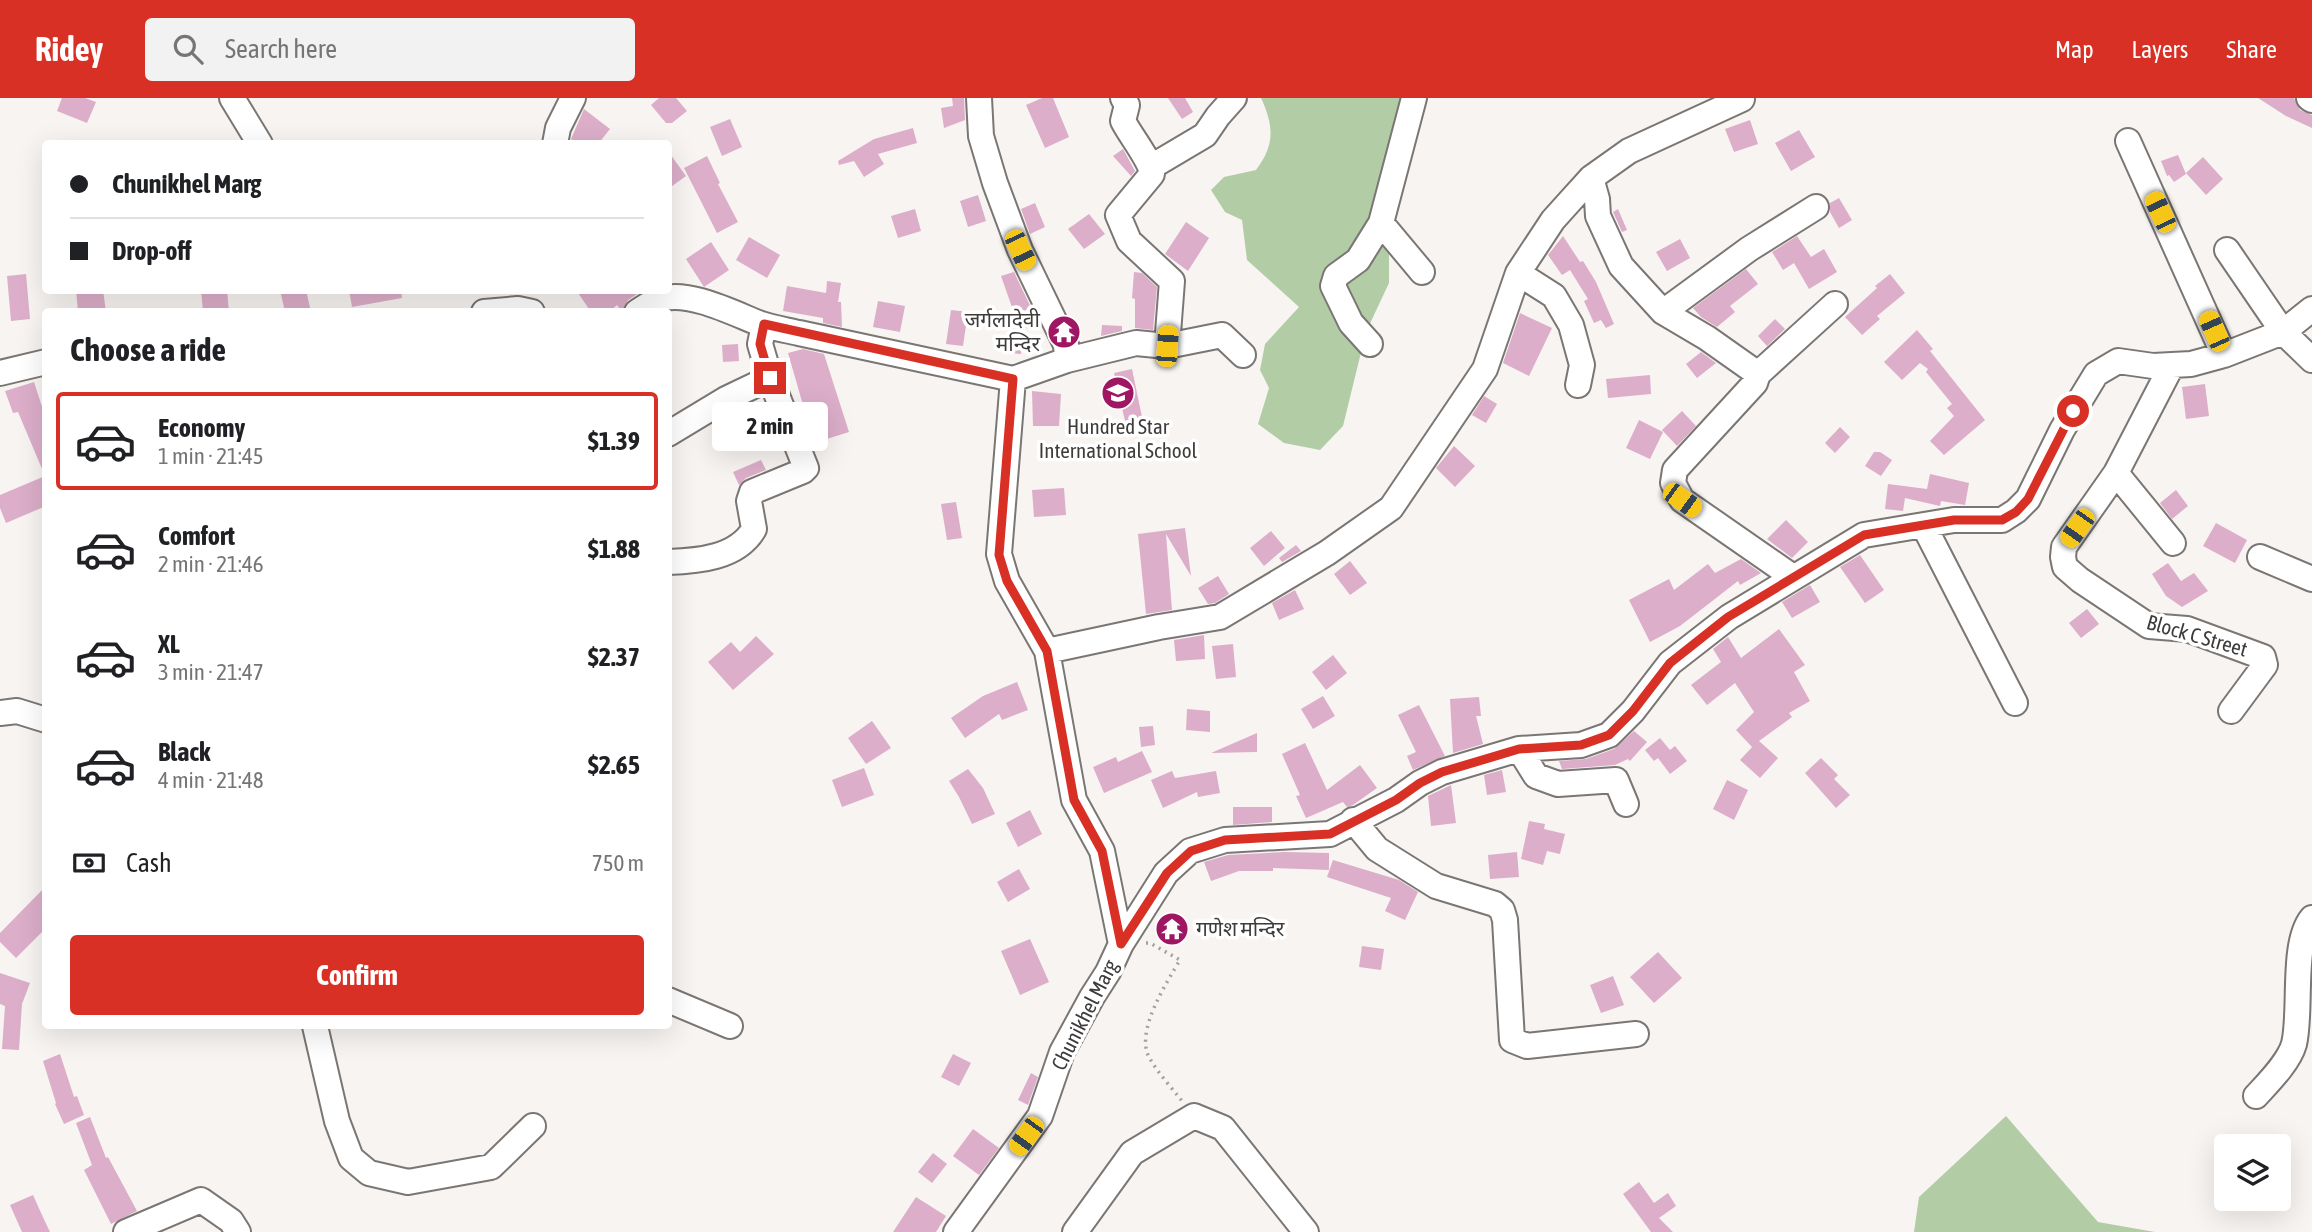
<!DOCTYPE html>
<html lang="en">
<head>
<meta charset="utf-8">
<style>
	:root { --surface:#fff; --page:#f2f2f2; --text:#202124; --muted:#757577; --line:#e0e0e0; --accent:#d93025 }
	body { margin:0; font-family:"Asap Condensed","Noto Sans Devanagari",sans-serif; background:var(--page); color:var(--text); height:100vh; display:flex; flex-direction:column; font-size:26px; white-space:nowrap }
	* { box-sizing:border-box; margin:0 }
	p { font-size:23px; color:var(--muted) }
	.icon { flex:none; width:38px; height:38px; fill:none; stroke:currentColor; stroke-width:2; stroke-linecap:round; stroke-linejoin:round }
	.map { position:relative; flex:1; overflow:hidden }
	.side { position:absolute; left:42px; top:210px; width:630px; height:721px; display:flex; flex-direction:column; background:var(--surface); border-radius:7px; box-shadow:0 7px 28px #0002 }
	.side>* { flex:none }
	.hud { position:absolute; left:42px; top:42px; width:630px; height:154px; border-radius:7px; box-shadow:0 7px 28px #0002; display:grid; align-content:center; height:154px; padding:0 28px; background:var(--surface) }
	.buttons { position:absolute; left:2214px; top:1036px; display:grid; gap:14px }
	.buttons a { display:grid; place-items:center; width:77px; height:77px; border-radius:7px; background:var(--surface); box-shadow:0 7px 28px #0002; font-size:35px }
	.end { position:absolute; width:32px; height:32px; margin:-16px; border:9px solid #d93025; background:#fff; box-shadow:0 0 0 4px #fff }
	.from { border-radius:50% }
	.bubble { position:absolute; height:49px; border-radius:7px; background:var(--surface); box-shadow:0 7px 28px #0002; font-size:23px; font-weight:700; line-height:49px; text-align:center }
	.car { position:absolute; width:21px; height:42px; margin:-21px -10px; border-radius:9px; box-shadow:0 0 5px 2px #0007; background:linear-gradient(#f5c518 24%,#345 0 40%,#f5c518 0 76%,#345 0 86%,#f5c518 0) }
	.hud b { display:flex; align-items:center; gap:24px; height:66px; font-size:26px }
	.hud b+b { border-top:2px solid var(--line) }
	.hud i { width:18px; height:18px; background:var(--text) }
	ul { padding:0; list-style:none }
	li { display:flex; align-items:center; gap:21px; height:98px; margin:0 14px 10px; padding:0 14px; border:4px solid transparent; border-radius:7px }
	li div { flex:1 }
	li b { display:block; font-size:26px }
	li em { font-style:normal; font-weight:700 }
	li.on { border-color:var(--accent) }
	li>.icon { width:63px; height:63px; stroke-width:1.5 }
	h2 { padding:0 28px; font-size:32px; line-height:84px }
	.pay { display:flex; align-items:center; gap:18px; height:77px; padding:0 28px; font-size:26px }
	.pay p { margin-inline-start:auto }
	.cta { display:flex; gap:14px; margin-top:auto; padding:14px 28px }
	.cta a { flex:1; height:80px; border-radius:7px; background:var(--accent); color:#fff; font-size:28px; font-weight:700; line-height:80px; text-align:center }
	header { display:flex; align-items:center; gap:42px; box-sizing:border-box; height:98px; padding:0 35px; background:var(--accent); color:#fff }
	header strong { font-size:33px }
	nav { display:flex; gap:38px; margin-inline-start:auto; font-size:24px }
	.search { width:490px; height:63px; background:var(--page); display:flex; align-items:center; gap:18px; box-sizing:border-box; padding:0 24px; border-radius:7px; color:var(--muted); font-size:26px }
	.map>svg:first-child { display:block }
</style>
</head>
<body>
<header>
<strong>Ridey</strong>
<div class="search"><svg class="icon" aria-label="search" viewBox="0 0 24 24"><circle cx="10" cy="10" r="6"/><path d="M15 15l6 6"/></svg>Search here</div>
<nav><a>Map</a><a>Layers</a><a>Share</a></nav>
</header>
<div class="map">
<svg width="2312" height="1134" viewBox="0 0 2312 1134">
	<rect width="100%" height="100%" fill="#f8f4f1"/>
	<path fill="#b2cda6" d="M1261 0H1414L1389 108V185L1366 234 1343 328 1320 352 1284 345 1258 326 1269 290 1260 272 1265 246 1299 209 1247 162 1242 122 1225 114 1211 92 1224 79 1256 72C1275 47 1274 28 1261 0Z
		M2006 1018 2098 1124 2155 1134H1914L1919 1099Z"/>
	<path fill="#dcaec9" d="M62 0H85L96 4 87 25 57 13Z
		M659 0H676L687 13 672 25H666L651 7Z
		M952 0H964L965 22 944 30 941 10 953 8Z
		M1042 0H1053L1069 39 1045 50 1026 7Z
		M1168 0H1185L1193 14 1182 21Z
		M2258 0H2294L2300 12 2312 17V30L2286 18Z
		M584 11 610 31 598 46H577L571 41Z
		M730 21 742 49 722 58 710 29Z
		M1750 22 1758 46 1734 54 1725 31Z
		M913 30 917 45 878 56 884 66 864 79 854 63 839 67 838 63 874 41Z
		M1799 32 1815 59 1791 73 1775 45Z
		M1123 51 1135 73 1131 78 1113 58Z
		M668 53 686 78 668 91Z
		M2178 57 2186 76 2174 84 2169 77 2167 78 2161 63Z
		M707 58 720 85 718 86 738 124 717 135 684 70Z
		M2203 59 2223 81 2206 97 2186 75Z
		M978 97 986 123 968 129 960 103Z
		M1839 100 1852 122 1839 130 1830 114V105Z
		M1035 105 1045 129 1030 136 1021 111Z
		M915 111 921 133 898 140 891 118Z
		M1618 111 1627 132 1622 134 1613 114Z
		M1089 116 1105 136 1084 151 1068 131Z
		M1186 124 1209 140 1188 173 1165 156Z
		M1563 138 1580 164 1583 163 1596 184 1614 226 1606 230 1601 222 1594 225 1584 203 1588 201 1570 172 1562 177 1548 157Z
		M1797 138 1811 159 1824 151 1837 174 1809 191 1794 165 1783 172 1772 154Z
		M749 139 780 157 767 180 736 162Z
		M1680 141 1690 160 1667 173 1656 154Z
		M711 144 729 172 704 189 686 161Z
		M1746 171 1758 186 1730 208 1735 214 1717 229 1701 219 1693 210Z
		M1014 174 1035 218 1032 231 1019 229 1001 178Z
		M1134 174 1142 175 1157 189 1153 232 1135 230V201L1132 200Z
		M26 176 30 221 11 223 7 178Z
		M1890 176 1905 195 1877 218 1880 221 1862 237 1845 219 1877 190 1875 188Z
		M827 183 841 185 838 204H841L842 229 823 225V220L783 213 787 188 826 195Z
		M76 192H103L106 214H78Z
		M201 192H227L229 214H203Z
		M280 192H306L311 214H285Z
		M349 192H401L402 200 352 209Z
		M576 192H643L628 202 622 214 617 207 609 214H591Z
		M878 203 905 208 900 234 873 229Z
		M951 212 968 214 963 248 946 246Z
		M1520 215 1552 230 1529 278 1503 265Z
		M1775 221 1785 231 1767 248 1758 238Z
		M1102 227 1122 228V233L1101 238Z
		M1009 230 1023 231 1021 256 1007 255Z
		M1917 232 1933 251 1930 253 1985 322 1944 357 1930 343 1954 318 1947 310 1952 306 1926 274 1928 271 1920 265 1902 282 1884 264Z
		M738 246 739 263 723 264 722 247Z
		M803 251 824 256 849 334 814 345 788 255Z
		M1701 254 1716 265 1697 280 1686 266Z
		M1132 271 1142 319 1125 323 1114 275Z
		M1650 277 1651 296 1608 300 1606 281Z
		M34 284 46 321V408L6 425 0 410V397L45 378 18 314 13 315 5 293Z
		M2205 286 2209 318 2186 321 2182 289Z
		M1032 293 1061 296 1059 328H1033Z
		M1484 298 1497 306 1486 325 1472 317Z
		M738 312 752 330 738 341 722 321Z
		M1682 313 1696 328 1677 348 1662 332Z
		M1639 322 1663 334 1650 361 1626 350Z
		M1840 329 1850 339 1835 355 1825 345Z
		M1454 348 1475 368 1455 389 1436 370Z
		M1874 354H1880L1892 362 1881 378 1865 368Z
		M761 362 766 372 746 380 739 387 733 374Z
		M1930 376 1969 385 1965 407 1941 403 1940 408 1905 400 1903 413 1885 411 1888 386 1927 391Z
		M1064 390 1066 417 1034 419 1032 392Z
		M2176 392 2188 408 2172 421 2160 405Z
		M956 404 962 440 947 442 941 406Z
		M1786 422 1808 444 1792 460 1767 441Z
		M2216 425 2247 442 2235 465 2203 448Z
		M1185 430 1191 478 1166 436 1172 512 1146 516 1138 436Z
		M1271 433 1285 450 1264 468 1250 450Z
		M1296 447 1301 453 1282 464 1279 460Z
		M1860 457 1884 492 1865 505 1840 469Z
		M1741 461 1761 475 1740 487 1738 483 1680 528 1650 544 1629 502 1669 481 1674 492 1708 466 1715 475Z
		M1350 463 1367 485 1350 497 1334 476Z
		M2168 465 2181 483 2194 475 2208 493 2182 509 2166 498 2152 476Z
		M1218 478 1229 496 1215 505 1208 506 1198 490Z
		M1810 487 1820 504 1792 520 1782 504Z
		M1295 492 1304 511 1279 522 1272 505Z
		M2087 511 2099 526 2081 540 2069 525Z
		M1779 531 1805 567 1794 574 1810 603 1789 615 1792 619 1759 643 1778 660 1760 680 1740 662 1755 646 1752 649 1736 632 1754 614 1735 585 1707 607 1691 587 1721 564 1713 551 1728 539 1741 560Z
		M1204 537 1205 561 1176 563 1174 542Z
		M756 538 774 556 733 592 708 564 731 544 740 554Z
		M1233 546 1236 579 1216 581 1212 548Z
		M1333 557 1347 575 1326 592 1312 574Z
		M1017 584 1028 612 1002 622 999 616 965 640 951 620 983 598Z
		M1323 598 1335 618 1313 631 1301 611Z
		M1479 599 1481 618H1476L1483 646 1453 655 1450 601Z
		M1419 607 1445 658 1413 672 1407 658 1416 654 1398 617Z
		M1187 611 1210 613V634L1186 632Z
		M872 623 891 650 866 666 848 640Z
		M1153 628 1155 647 1141 649 1139 629Z
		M1634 633 1647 644 1630 663 1628 661 1615 667 1562 671 1559 663 1586 661 1614 651Z
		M1257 635V654L1211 655Z
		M1660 640 1670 652 1675 648 1687 663 1670 676 1658 660 1654 663 1645 652Z
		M1305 645 1327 692 1360 667 1377 690 1353 707 1347 709 1343 704 1306 720 1296 698 1300 697 1282 656Z
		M1142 653 1152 674 1104 695 1093 669 1116 659 1118 664Z
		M1821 660 1838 677 1834 681 1850 697 1836 710 1805 675Z
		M864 670 874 697 842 709 832 682Z
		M968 671 983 690 995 716 972 726 959 699 949 683Z
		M1502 672 1506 694 1487 697 1484 677Z
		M1172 673 1175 680 1216 673 1220 695 1198 699 1197 694 1163 710 1151 682Z
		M1727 682 1748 692 1734 722 1713 711Z
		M1451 687 1456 725 1431 728 1428 698Z
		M1233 709H1272V724L1233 727Z
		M1030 712 1042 736 1018 749 1006 725Z
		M1529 723 1545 726 1544 731 1565 736 1560 756 1547 753 1543 767 1521 761Z
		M1284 754 1329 755V772L1273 770V773H1239L1211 783 1204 764 1228 757Z
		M1517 754 1519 779 1490 781 1488 757Z
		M1333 762 1399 782 1418 794 1405 822 1385 813 1391 800 1327 779Z
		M1019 771 1030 791 1008 804 997 784Z
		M46 788V830L16 860 0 844V835Z
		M1030 841 1049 884 1020 897 1001 853Z
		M1362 848 1384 851 1381 872 1359 869Z
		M1658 854 1682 880 1654 905 1630 879Z
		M0 875 30 885 22 906 19 952 2 951 5 908 0 906Z
		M1613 878 1624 907 1601 915 1590 887Z
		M60 956 74 999 77 998 84 1017 64 1026 55 1006 56 1005 43 963Z
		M953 956 971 965 959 988 941 979Z
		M1031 975 1038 979 1028 1007 1018 1002Z
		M90 1019 106 1060 108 1059 137 1113 111 1126 84 1072 92 1067 76 1025Z
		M973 1031 999 1050 979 1077 953 1058Z
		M933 1055 947 1066 932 1085 918 1074Z
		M1639 1084 1654 1105 1668 1095 1676 1108 1659 1120 1673 1134H1651L1623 1096Z
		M33 1097 42 1117 50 1134H22L10 1107Z
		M916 1099 946 1118 936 1134H893Z"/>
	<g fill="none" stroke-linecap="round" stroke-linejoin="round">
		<defs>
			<path id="minor" d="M232 0 260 46
				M1123 0 1127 7 1123 23C1130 37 1151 63 1152 76L1118 117 1129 143 1172 183 1167 248
				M2309 0 2312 2
				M2128 43 2224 257
				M555 46 558 30 573 0
				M1151 69 1205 37 1218 18 1234 0
				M1591 80 1597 101 1598 118 1621 168 1663 214 1707 240 1758 276
				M1381 125 1422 174
				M2227 152 2283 234 2312 262
				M1518 175 1554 198 1571 227 1582 267 1578 287
				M484 214 518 211 532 214
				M637 214C645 209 653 203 661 201 689 192 735 216 761 226 773 230 786 232 799 235L1013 281 1067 262 1066 247 1020 152 995 85 981 38 979 0
				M1663 214 1749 151 1816 109
				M1370 246 1351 225 1333 188 1336 178 1358 162 1381 125 1414 0
				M1067 262 1136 245 1167 248 1222 237 1243 257
				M2172 267 2116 375 2064 449 2063 459 2065 469 2080 482 2149 528 2187 531 2263 559 2265 567 2231 613
				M0 275 46 264
				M1013 281 999 456 1007 483 1047 553 1074 702 1102 753 1121 846
				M668 336 726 301 770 280
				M2116 375 2173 445
				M1924 428 2015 605
				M2260 459 2312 481
				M668 464C698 463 737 460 754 431L749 403 752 394 803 373 806 370 770 280 760 246 764 227
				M1793 479 1682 402 1673 385 1675 372 1755 285 1758 276 1835 206
				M1047 553 1159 529 1220 519 1327 455 1391 410 1485 271 1518 175 1553 122 1571 102 1591 80 1629 53 1742 1
				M0 615 17 613 46 622
				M1519 651 1536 678 1558 686 1616 682 1626 706
				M1353 722 1377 751 1436 788 1495 806 1502 812 1505 822 1512 942 1527 948 1636 936
				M668 902 730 928
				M315 928 337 1023 351 1060 369 1075 408 1084 491 1069 533 1028
				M2256 998C2268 985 2289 964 2294 946 2302 914 2291 845 2312 820
				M126 1134 201 1102 231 1123 238 1134
				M956 1134 1040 1018 1062 954 1092 899 1108 874 1121 846 1166 775 1190 753 1225 742 1330 736 1396 702 1420 685 1442 674 1519 651 1581 647 1609 637 1633 613 1670 565 1729 519 1864 437 1954 422H2002L2016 413 2028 401 2062 332 2096 276 2118 263 2153 268 2191 266 2224 257 2283 234 2312 211
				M1075 1134 1132 1055 1194 1018 1223 1030 1306 1134"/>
		</defs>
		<use href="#minor" stroke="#7a7673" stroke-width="28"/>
		<path stroke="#a29f9d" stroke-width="3.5" stroke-dasharray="2 5" stroke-linecap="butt" d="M1146 845H1150L1180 862C1167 884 1135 933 1149 959 1157 974 1171 989 1182 1003"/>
		<use href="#minor" stroke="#fff" stroke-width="24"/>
	</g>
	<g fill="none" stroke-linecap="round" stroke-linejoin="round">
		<path stroke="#d93025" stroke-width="9" d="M770 280 760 246 764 226 1013 281 999 457 1007 483 1047 553 1074 702 1102 753 1121 846 1167 775 1191 753 1225 742 1330 736 1396 702 1420 685 1442 674 1519 651 1581 647 1609 637 1633 613 1670 565 1728 519 1864 437 1954 422H2002L2016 414 2028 401 2073 313"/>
	</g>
	<defs>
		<symbol id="temple-disc" viewBox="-11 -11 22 22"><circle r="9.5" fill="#9f1663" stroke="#fff"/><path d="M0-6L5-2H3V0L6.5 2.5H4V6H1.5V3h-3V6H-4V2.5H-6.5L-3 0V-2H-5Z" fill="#fff"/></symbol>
		<symbol id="school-disc" viewBox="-11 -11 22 22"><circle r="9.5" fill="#9f1663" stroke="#fff"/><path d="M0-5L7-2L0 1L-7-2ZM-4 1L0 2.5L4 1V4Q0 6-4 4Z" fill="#fff"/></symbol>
	</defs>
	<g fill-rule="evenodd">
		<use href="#temple-disc" x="1045" y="215" width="38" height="38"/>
		<use href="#school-disc" x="1099" y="276" width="38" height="38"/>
		<use href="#temple-disc" x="1153" y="812" width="38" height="38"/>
	</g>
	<g text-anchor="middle" stroke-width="7" stroke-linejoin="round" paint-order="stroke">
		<g font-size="21" fill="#3e3c3b" stroke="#fff" text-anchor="end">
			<text x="1040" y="229">जर्गलादेवी<tspan x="1040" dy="24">मन्दिर</tspan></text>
			<text x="1118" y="336" text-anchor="middle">Hundred Star<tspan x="1118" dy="24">International School</tspan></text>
			<text x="1196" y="838" text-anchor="start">गणेश मन्दिर</text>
		</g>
		<g font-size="21" fill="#3e3c3b" stroke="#fff">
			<text transform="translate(2197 538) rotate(16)" y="7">Block C Street</text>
			<text transform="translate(1085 917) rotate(-63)" y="7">Chunikhel Marg</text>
		</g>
	</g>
</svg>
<div class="buttons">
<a><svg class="icon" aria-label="layers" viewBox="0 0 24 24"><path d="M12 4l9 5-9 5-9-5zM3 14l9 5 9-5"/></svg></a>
</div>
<i class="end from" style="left:2073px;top:313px"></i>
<i class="end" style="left:770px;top:280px"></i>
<div class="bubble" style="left:712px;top:304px;width:116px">2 min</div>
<i class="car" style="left:2160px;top:114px;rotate:335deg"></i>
<i class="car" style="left:1020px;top:152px;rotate:155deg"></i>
<i class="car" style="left:2214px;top:233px;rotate:336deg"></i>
<i class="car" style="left:1167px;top:248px;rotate:4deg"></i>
<i class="car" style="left:1682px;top:402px;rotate:126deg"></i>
<i class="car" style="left:2077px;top:430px;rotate:215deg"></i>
<i class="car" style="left:1026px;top:1038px;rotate:216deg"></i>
<div class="hud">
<b><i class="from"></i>Chunikhel Marg</b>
<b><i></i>Drop-off</b>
</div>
<section class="side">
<h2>Choose a ride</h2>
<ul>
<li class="on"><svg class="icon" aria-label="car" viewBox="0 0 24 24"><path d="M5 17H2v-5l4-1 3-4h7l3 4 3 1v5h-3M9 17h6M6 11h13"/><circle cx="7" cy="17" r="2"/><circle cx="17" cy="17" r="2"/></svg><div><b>Economy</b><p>1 min · 21:45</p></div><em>$1.39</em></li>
<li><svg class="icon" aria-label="car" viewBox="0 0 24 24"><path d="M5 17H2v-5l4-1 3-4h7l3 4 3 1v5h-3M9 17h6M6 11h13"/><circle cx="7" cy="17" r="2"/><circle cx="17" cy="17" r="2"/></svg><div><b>Comfort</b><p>2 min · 21:46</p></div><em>$1.88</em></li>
<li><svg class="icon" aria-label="car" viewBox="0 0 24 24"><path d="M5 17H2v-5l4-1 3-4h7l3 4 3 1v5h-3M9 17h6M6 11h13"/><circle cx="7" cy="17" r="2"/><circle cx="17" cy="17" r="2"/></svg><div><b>XL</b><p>3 min · 21:47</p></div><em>$2.37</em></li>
<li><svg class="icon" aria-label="car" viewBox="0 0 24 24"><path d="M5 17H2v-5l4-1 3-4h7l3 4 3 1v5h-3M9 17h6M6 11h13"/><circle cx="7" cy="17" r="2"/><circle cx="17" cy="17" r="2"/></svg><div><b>Black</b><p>4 min · 21:48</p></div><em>$2.65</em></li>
</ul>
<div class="pay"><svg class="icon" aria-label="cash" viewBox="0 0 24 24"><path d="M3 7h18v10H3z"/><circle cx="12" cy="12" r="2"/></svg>Cash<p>750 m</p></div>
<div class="cta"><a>Confirm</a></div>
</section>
</div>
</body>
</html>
